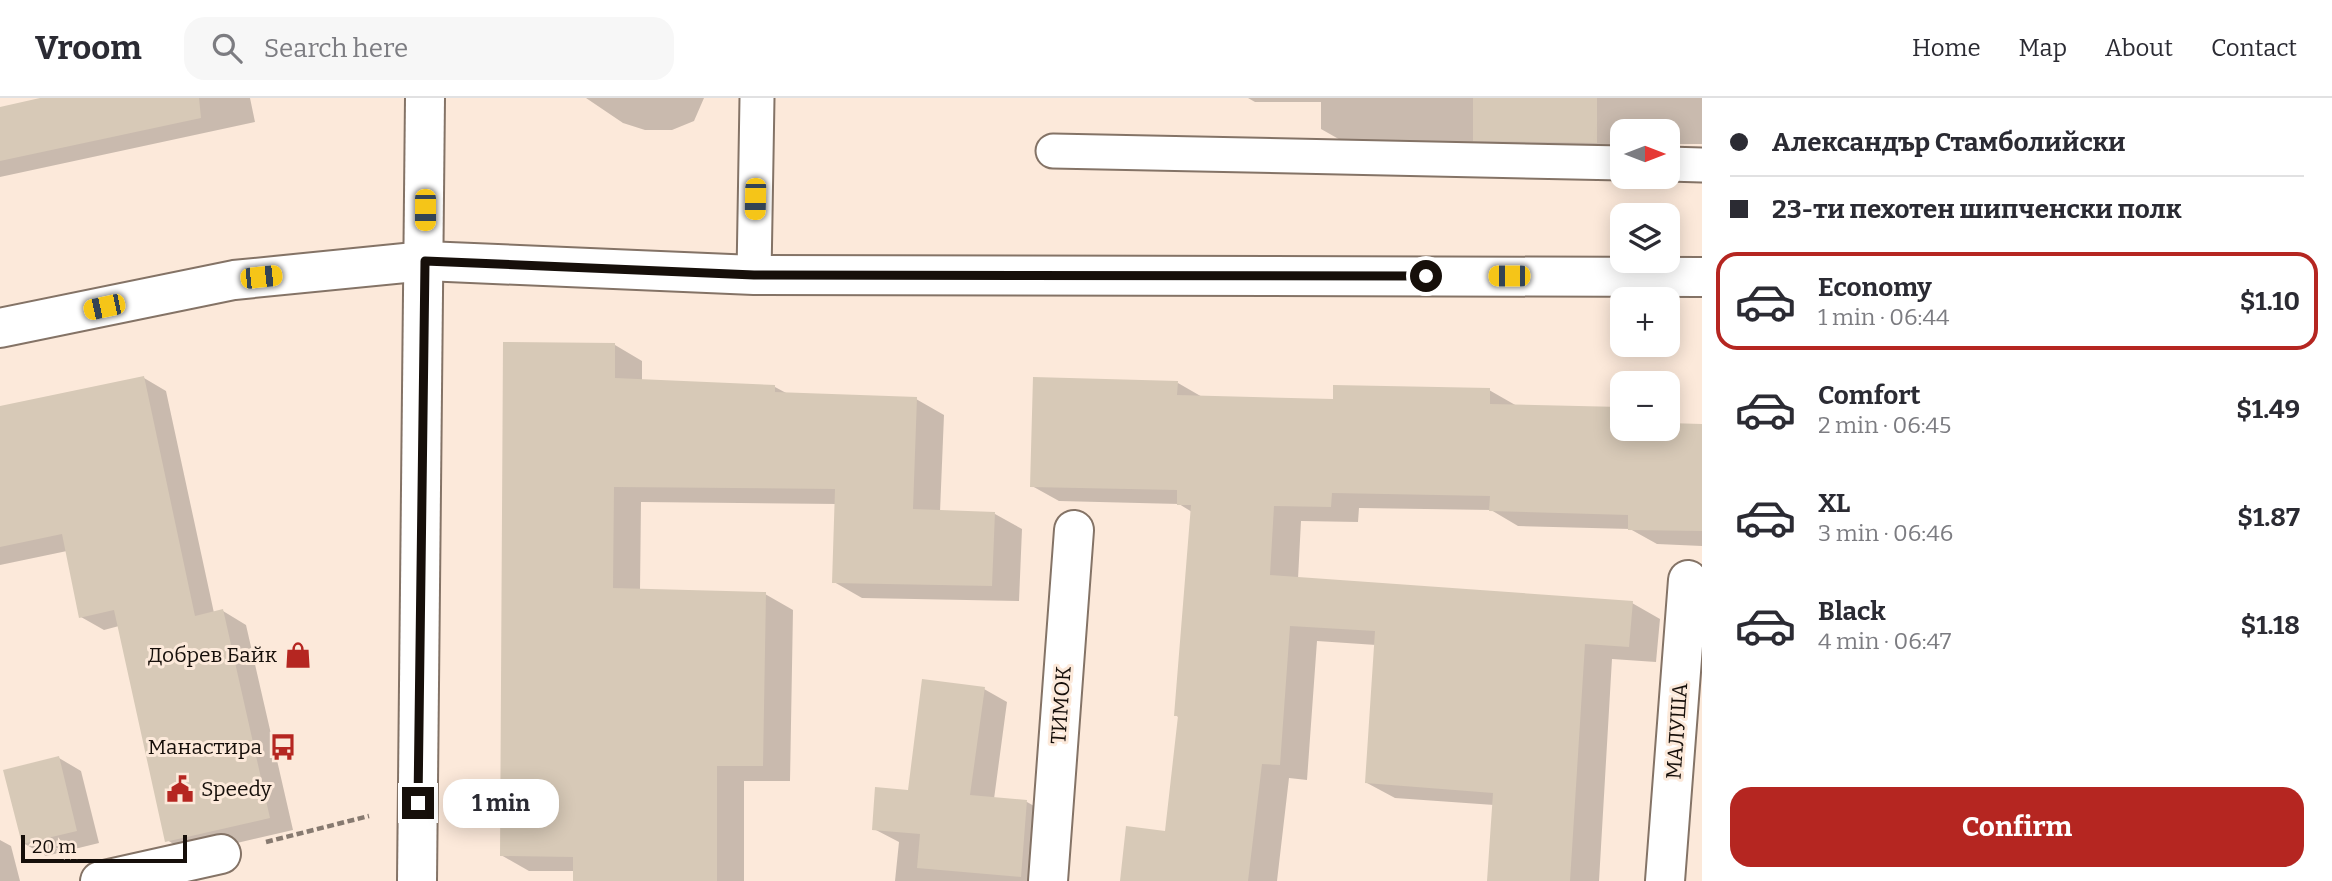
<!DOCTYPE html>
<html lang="en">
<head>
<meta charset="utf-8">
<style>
	:root { --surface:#fff; --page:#f7f7f7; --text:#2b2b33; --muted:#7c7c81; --line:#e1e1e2; --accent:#b52621 }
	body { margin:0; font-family:Bitter,serif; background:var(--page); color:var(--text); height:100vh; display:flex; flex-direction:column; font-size:26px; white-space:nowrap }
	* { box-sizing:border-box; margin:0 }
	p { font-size:23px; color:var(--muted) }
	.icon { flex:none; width:38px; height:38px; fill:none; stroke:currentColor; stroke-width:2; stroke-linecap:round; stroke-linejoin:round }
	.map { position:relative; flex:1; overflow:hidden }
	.panel { display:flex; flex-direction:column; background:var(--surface); width:630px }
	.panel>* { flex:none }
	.guide { display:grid; align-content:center; height:154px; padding:0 28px; background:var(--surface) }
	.needle { width:46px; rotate:90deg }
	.fabs { position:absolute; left:1610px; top:21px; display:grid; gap:14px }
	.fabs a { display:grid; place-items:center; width:70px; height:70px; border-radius:14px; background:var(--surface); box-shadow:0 4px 18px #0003; font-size:35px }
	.scale { position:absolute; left:21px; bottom:18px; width:166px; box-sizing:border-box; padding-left:7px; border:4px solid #160f0a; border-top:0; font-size:19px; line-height:24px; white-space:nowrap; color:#160f0a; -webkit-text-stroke:5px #fce9da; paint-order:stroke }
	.end { position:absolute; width:32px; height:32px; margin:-16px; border:9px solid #160f0a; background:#fff; box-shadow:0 0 0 4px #fff }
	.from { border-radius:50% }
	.bubble { position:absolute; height:49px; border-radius:21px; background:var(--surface); box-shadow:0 4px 18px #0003; font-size:23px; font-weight:700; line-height:49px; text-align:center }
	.car { position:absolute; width:21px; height:42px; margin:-21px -10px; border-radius:9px; box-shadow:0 0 5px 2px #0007; background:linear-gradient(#f5c518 24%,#345 0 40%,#f5c518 0 76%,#345 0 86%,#f5c518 0) }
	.guide b { display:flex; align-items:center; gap:24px; height:66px; font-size:26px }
	.guide b+b { border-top:2px solid var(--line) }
	.guide i { width:18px; height:18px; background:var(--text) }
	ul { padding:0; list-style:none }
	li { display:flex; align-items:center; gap:21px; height:98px; margin:0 14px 10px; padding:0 14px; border:4px solid transparent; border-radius:21px }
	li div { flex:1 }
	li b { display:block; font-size:26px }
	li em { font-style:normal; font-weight:700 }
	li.current { border-color:var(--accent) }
	li>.icon { width:63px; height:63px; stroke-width:1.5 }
	.primary-button { display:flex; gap:14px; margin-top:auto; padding:14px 28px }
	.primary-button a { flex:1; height:80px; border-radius:21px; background:var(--accent); color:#fff; font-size:28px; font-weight:700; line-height:80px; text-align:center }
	header { display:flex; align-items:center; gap:42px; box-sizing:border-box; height:98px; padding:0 35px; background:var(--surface); border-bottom:2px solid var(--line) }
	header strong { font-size:33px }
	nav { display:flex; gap:38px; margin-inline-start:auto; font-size:24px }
	.search { width:490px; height:63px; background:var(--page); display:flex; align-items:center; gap:18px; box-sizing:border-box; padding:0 24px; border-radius:21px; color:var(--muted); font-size:26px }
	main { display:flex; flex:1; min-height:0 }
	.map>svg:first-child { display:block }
</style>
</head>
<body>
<header>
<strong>Vroom</strong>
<div class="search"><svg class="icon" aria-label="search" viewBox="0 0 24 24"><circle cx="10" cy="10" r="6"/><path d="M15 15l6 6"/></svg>Search here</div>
<nav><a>Home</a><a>Map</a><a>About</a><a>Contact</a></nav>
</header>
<main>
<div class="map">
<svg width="1702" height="783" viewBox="0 0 1702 783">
	<rect width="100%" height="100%" fill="#fce9da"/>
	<path fill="#0003" d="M48 0H250L255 24 0 79V10Z
		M586 0H704L694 23 672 32H645L623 25Z
		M1248 0H1702V46H1668V33H1622L1619 57 1498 55 1479 44H1344L1321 31V4H1255Z
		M615 247 642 263V283L775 289 788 296 916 301 944 317 940 414 995 416 1022 431 1019 503 862 500 834 484 837 406 641 404 640 493 765 496 793 512 790 683H744V783H574V773H529L501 757Z
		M144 280 166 293 214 515 223 513 246 527 293 732 190 756 167 742 119 528 104 532 81 519 67 453 0 467V310Z
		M1178 285 1204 300 1335 303 1489 292 1517 308 1622 311V331L1702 328V448L1657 446 1630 431 1518 428 1491 412 1359 410 1358 424 1301 423 1298 481 1632 505 1660 521 1656 564 1612 561 1599 783H1489L1494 707 1395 700 1367 685 1376 547 1317 543 1307 682 1289 680 1277 783H1121L1167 735 1180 620 1175 617 1192 414 1179 406 1059 403 1032 388Z
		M984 591 1007 604 994 701 1027 704 1050 717 1044 783H895L899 744 874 731 910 694Z
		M59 660 81 673 99 745 46 758 23 745Z
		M0 742 11 748 20 783H0Z"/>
	<path fill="#d7c9b7" d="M40 0H199L201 20 0 63V9Z
		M1473 0H1597V45L1473 43Z
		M503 244 615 245V280L775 287V294L917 299 913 411 995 414 992 488 832 485 835 391 614 389 613 490 766 494 763 668H717V783H573V759L500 758Z
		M144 278 195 518 223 511 270 720 165 744 114 512 79 520 62 436 0 449V308Z
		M1033 279 1178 283 1177 297 1333 301V287L1490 290V306L1622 309V331H1668V325L1702 326V433L1628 432V417L1489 413 1490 398 1332 395 1331 409 1274 408 1270 477 1633 503 1629 549 1585 546 1570 783H1487L1493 695 1365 685 1375 533 1290 528 1280 667 1262 666 1248 783H1120L1126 728 1165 733 1178 618H1174L1191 407H1177V392L1030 389Z
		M922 581 985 589 970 697 1027 702 1021 779 917 770 920 736 872 732 875 689 908 692Z
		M59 658 77 733 22 746 3 672Z"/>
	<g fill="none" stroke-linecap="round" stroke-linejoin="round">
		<defs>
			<path id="lane" d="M1053 53 1622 65
				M1668 66 1702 67
				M754 177 757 0"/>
			<path id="street" d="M0 230 234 182 425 163
				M100 783 221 756
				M1048 783 1074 432
				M1665 783 1688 482"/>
			<path id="secondary" d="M425 163 754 177 1702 179"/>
			<path id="primary" d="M417 783 425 0"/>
		</defs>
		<use href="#lane" stroke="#847366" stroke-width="37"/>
		<use href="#street" stroke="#847366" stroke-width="42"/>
		<use href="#secondary" stroke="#847366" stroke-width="42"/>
		<use href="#primary" stroke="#847366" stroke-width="42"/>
		<path stroke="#877a70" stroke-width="4.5" stroke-dasharray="7 3.5" stroke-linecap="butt" d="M266 744 369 718"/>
		<use href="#lane" stroke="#fff" stroke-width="33"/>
		<use href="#street" stroke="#fff" stroke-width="38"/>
		<use href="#secondary" stroke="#fff" stroke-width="38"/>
		<use href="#primary" stroke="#fff" stroke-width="38"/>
	</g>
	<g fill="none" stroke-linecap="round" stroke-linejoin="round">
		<path stroke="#160f0a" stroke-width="9" d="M418 705 425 163 754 177 1426 178"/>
	</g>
	<defs>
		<symbol id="shop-bare" viewBox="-9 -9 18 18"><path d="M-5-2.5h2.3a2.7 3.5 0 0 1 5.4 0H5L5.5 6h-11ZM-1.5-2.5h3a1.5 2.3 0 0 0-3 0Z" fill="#b52621" stroke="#fce9da" stroke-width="2.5" paint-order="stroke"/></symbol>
		<symbol id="bus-bare" viewBox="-9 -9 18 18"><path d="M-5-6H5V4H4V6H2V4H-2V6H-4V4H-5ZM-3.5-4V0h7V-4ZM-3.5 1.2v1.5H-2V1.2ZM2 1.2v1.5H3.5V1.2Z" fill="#b52621" stroke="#fce9da" stroke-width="2.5" paint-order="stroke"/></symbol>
		<symbol id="civic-bare" viewBox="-9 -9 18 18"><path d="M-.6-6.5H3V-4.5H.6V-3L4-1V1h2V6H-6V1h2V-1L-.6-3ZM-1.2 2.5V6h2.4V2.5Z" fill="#b52621" stroke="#fce9da" stroke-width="2.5" paint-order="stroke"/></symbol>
	</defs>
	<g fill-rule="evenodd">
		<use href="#shop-bare" x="279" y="538" width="38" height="38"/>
		<use href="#bus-bare" x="264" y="630" width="38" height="38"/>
		<use href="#civic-bare" x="161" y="672" width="38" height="38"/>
	</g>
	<g text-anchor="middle" stroke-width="6" stroke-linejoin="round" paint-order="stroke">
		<g font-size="21" fill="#160f0a" stroke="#fce9da" text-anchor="end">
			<text x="277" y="564">Добрев Байк</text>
			<text x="262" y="656">Манастира</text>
			<text x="201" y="698" text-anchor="start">Speedy</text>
		</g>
		<g font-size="21" fill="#160f0a" stroke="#fce9da">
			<text transform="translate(1061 607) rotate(-86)" y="7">ТИМОК</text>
			<text transform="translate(1677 633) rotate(-86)" y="7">МАЛУША</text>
		</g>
	</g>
</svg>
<div class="fabs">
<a><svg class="needle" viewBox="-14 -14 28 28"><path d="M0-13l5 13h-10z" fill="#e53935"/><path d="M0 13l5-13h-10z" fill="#7c7c81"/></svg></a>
<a><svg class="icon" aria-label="layers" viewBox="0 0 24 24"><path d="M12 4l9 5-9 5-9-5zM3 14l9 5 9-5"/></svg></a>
<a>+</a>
<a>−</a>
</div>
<div class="scale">20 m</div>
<i class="end from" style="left:1426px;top:178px"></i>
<i class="end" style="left:418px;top:705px"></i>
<div class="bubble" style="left:443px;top:681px;width:116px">1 min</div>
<i class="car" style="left:755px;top:101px;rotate:181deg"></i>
<i class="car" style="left:425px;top:112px;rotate:180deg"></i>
<i class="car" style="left:1509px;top:178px;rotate:270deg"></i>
<i class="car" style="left:261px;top:179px;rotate:84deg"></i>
<i class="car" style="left:104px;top:209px;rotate:258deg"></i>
</div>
<section class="panel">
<div class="guide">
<b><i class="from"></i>Александър Стамболийски</b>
<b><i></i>23-ти пехотен шипченски полк</b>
</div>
<ul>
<li class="current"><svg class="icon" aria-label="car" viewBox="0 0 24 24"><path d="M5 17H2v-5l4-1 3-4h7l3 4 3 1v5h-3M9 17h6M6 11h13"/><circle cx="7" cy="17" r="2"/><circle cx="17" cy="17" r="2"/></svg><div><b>Economy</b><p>1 min · 06:44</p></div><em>$1.10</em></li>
<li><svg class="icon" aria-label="car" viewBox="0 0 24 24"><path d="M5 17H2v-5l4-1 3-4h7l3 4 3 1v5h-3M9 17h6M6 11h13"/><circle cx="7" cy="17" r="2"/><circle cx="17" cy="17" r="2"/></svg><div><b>Comfort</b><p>2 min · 06:45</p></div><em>$1.49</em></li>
<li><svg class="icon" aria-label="car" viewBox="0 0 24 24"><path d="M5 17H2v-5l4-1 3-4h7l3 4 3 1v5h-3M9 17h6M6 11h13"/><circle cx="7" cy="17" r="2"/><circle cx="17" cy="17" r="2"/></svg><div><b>XL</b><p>3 min · 06:46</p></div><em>$1.87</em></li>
<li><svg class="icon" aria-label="car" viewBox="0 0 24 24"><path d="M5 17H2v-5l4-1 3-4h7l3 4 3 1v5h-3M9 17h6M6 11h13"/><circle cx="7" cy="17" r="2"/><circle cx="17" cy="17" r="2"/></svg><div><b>Black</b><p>4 min · 06:47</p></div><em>$1.18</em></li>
</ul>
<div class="primary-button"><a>Confirm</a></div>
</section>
</main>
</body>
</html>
